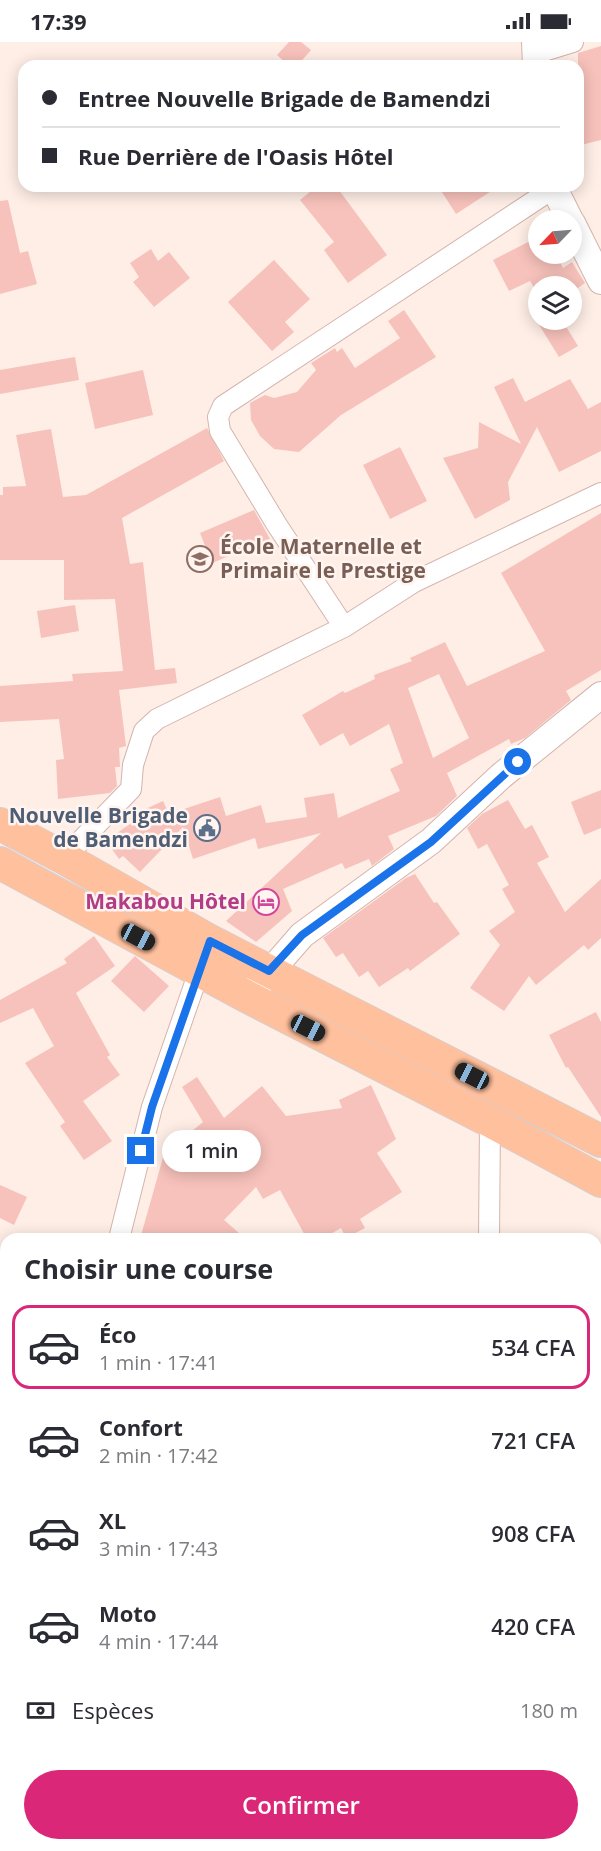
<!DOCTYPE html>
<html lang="fr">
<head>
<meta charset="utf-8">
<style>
	:root { --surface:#fff; --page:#f2f2f3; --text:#2b2b33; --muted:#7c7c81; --line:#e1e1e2; --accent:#db2777 }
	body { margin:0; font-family:"Open Sans",sans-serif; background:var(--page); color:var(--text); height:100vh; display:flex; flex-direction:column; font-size:22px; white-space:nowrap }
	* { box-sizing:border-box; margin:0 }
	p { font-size:20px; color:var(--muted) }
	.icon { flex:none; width:33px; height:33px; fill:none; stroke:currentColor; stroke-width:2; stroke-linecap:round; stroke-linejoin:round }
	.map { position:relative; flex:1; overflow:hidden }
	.drawer { position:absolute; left:0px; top:1191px; width:602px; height:618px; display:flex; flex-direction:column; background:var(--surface); border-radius:18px 18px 0 0; box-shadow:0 3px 15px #0003 }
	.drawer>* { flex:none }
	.hud { position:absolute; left:18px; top:18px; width:566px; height:132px; border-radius:18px; box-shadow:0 3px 15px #0003; display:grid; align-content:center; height:132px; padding:0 24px; background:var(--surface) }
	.needle { width:39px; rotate:245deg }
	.fabs { position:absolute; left:528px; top:168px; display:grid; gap:12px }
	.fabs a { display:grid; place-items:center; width:54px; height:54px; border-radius:50%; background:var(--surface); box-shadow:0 3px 15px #0003; font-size:30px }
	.end { position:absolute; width:27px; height:27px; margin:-14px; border:8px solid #1a73e8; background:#fff; box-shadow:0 0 0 3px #fff }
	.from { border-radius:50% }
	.bubble { position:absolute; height:42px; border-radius:21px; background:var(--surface); box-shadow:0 3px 15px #0003; font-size:20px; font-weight:600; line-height:42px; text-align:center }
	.car { position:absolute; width:18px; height:36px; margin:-18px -9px; border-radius:8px; box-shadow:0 0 4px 2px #0007; background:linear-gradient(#222 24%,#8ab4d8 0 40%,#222 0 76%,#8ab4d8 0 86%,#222 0) }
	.hud b { display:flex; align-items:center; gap:21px; height:57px; font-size:22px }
	.hud b+b { border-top:2px solid var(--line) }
	.hud i { width:15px; height:15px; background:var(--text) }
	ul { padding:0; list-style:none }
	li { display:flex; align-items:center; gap:18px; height:84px; margin:0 12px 9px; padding:0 12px; border:3px solid transparent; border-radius:18px }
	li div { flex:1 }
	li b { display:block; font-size:22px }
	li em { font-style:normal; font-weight:600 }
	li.active { border-color:var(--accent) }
	li>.icon { width:54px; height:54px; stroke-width:1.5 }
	h2 { padding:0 24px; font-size:27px; line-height:72px }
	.pay { display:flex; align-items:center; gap:15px; height:66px; padding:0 24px; font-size:22px }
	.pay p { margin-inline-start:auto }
	.cta { display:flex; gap:12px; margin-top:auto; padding:12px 24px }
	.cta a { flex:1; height:69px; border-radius:36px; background:var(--accent); color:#fff; font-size:24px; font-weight:600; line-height:69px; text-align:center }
	.status { display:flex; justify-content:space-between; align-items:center; height:42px; padding:0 30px; background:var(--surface); direction:ltr }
	.status svg { height:16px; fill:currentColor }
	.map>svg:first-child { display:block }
</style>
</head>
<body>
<div class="status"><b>17:39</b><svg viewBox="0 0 49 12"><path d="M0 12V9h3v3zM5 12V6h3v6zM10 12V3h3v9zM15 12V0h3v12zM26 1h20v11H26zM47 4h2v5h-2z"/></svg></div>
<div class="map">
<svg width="601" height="1809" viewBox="0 0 601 1809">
	<rect width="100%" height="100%" fill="#feeee6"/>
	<path fill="#f7c2bb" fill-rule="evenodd" d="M289 0H301L311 8 297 24H289L277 13Z
		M601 4V98L581 103 578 86V11Z
		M317 144H336L387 213 348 241 324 208 334 200 300 158Z
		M438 144H499L456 172Z
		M8 158 20 211 28 209 37 242 0 252V159Z
		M538 195V212H556L563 226 572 220 585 241 572 250V244H538V252L530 239 509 249 493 218Z
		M151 207 158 219 169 210 190 236 154 265 133 240 139 235 130 221Z
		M274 218 310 257 285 280 294 290 272 309 228 260Z
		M404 268 436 315 341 373 299 410 274 407 260 394 251 378 250 361 265 353 274 356 297 350 316 328 311 321 335 306 337 310 342 306 355 326 400 296 388 279Z
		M538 276 562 278 578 304 559 315 536 278Z
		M75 315 79 338 0 352V328Z
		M143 328 153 373 95 387 85 341Z
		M513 336 525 360 570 337 588 367 601 360V409L559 430 537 385 508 440 510 458 475 477 443 416 478 406 479 380 521 402 494 345Z
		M207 386 224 419 122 476 130 522 143 520 155 628 175 626 177 641 119 648 126 704 119 706 120 725H115L117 744 110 751 58 757 56 718 64 717 59 677 0 680V644L73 639 72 632 123 629 115 557 64 558V518H0V453H3V445L26 444 16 393 51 387 63 455 86 453Z
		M400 405 427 459 390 477 363 423Z
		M254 468 270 497 212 521 200 491Z
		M601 471V628L566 649 571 658 525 696 511 702 509 697 447 731 457 754 436 774 388 794 394 807 372 824 369 817 345 827 342 821 283 847 292 869 256 900 226 879 321 791 258 807 255 796 193 817 183 785 140 830 123 814 119 817 106 799 141 774 139 770 163 759 169 772 220 755 226 774 261 763 266 781 307 775 304 756 334 751 338 776 400 749 390 727 403 721 389 682 350 704 343 691 320 704 302 673 343 649 345 651 375 637 374 633 412 619 410 616 445 600 467 644 545 609 501 531ZM439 632 469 696 433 716 408 646Z
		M75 563 79 589 41 596 37 569Z
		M601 748V786L584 793 571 760Z
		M508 758 525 787 532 783 549 815 537 821 565 870 601 837V896L588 908 584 903 536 943 529 934 504 969 470 946 500 903 489 889 515 870 502 847 509 843 487 802 478 807 467 786 482 772Z
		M415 832 434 861 437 860 460 892 410 929 408 926 379 945 368 929 359 935 343 911 336 915 323 896 406 836Z
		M94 894 115 924 76 951 110 1013 107 1015 120 1033 83 1059 112 1099 84 1118 60 1084 65 1080 25 1021 54 1004 33 966 0 981V958L67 921 64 917Z
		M135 914 169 944 144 970 111 939Z
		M596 970 601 980V1075L568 1025 566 1026 549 993Z
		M197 1035 224 1076 262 1044 286 1074 342 1066 339 1058 371 1043 396 1097 377 1111 402 1150 360 1177 365 1186 346 1196 341 1186 322 1197H307L280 1148 263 1157 256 1145 224 1178 246 1197H140L164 1112 203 1080 182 1045Z
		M0 1143 27 1155 14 1183 0 1176Z"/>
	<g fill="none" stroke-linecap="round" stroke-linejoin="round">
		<defs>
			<path id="minor" d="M534 12 573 0
				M344 585 277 483 220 389 218 375 223 364 554 146
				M64 816 131 747 133 723 144 689 157 677 344 585 414 540 601 451
				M119 1197 152 1065 203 918
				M489 1197 490 1079
				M596 1376 601 1379
				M0 1548H6
				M73 1803V1809
				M267 1803V1809
				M508 1803V1809"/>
			<path id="tertiary" d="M535 0 536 24
				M553 144 570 178
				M572 181 601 239
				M248 955 302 893 431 799 501 734 601 653"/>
			<path id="primary" d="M0 782 64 816 210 899 601 1099
				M0 821 248 955 490 1079 601 1139"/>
		</defs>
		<use href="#minor" stroke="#d4b4ad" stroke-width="22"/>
		<use href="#tertiary" stroke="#d4b4ad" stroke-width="28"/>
		<use href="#primary" stroke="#dacdcb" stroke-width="34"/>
		<use href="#minor" stroke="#fff" stroke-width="20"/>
		<use href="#tertiary" stroke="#fff" stroke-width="26"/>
		<use href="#primary" stroke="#ffc09d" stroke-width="32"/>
	</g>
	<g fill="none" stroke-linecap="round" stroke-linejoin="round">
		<path stroke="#1a73e8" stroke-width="8" d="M141 1109 152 1065 210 899 269 929 302 893 431 800 518 720"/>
	</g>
	<defs>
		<symbol id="school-ring" viewBox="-11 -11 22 22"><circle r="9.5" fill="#fff4ef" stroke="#8d6e63" stroke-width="1.5"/><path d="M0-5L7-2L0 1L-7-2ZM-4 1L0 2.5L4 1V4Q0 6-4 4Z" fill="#8d6e63"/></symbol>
		<symbol id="civic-ring" viewBox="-11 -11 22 22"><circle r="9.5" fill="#fff4ef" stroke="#5c6f8a" stroke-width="1.5"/><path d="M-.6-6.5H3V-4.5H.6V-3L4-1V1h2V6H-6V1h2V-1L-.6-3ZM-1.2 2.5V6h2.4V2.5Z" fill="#5c6f8a"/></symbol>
		<symbol id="hotel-ring" viewBox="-11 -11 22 22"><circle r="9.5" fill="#fff4ef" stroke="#d1479c" stroke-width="1.5"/><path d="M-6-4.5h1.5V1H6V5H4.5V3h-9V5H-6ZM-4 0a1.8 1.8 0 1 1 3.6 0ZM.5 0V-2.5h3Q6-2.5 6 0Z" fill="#d1479c"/></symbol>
	</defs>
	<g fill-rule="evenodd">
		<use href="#school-ring" x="185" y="502" width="30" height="30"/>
		<use href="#civic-ring" x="192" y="771" width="30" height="30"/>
		<use href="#hotel-ring" x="251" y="845" width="30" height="30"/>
	</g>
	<g text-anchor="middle" stroke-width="5" stroke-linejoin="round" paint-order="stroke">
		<g font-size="21" font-weight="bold" fill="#785e54" stroke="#fff4ef" text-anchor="start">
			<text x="220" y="512">École Maternelle et<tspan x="220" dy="24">Primaire le Prestige</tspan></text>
		</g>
		<g font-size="21" font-weight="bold" fill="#4e5e75" stroke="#fff4ef" text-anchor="end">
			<text x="188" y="781">Nouvelle Brigade<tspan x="188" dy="24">de Bamendzi</tspan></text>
		</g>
		<g font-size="21" font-weight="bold" fill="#b23c85" stroke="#fff4ef" text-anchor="end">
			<text x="246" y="867">Makabou Hôtel</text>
		</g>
	</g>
</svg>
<div class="fabs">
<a><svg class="needle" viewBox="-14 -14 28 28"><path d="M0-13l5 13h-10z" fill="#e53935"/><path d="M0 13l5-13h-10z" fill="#7c7c81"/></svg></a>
<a><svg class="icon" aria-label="layers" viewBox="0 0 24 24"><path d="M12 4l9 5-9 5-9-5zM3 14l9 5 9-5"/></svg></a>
</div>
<i class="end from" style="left:518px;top:720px"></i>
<i class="end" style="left:141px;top:1109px"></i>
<div class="bubble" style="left:162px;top:1088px;width:99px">1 min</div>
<i class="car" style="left:138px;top:895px;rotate:118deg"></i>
<i class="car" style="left:308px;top:986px;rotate:117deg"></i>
<i class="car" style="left:472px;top:1034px;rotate:297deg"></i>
<div class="hud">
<b><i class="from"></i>Entree Nouvelle Brigade de Bamendzi</b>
<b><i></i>Rue Derrière de l'Oasis Hôtel</b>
</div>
<section class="drawer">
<h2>Choisir une course</h2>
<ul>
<li class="active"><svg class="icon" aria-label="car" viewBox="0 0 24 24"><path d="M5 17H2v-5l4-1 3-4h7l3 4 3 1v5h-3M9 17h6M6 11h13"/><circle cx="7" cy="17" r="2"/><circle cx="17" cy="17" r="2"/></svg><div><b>Éco</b><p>1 min · 17:41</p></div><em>534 CFA</em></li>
<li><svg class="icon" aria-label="car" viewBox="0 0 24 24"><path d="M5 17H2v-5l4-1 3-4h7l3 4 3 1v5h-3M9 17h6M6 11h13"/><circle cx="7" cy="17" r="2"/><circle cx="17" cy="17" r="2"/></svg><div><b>Confort</b><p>2 min · 17:42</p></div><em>721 CFA</em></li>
<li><svg class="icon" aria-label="car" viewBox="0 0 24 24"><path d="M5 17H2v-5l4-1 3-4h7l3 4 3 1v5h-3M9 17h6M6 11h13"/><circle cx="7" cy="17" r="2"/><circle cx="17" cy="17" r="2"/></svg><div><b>XL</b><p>3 min · 17:43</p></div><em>908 CFA</em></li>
<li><svg class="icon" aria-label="car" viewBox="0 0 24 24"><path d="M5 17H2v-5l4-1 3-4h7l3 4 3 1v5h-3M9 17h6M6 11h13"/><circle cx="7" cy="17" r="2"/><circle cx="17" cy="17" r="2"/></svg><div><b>Moto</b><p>4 min · 17:44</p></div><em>420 CFA</em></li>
</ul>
<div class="pay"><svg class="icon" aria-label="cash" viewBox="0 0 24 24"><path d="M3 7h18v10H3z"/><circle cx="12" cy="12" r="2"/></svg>Espèces<p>180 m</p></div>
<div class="cta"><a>Confirmer</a></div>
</section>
</div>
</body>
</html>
